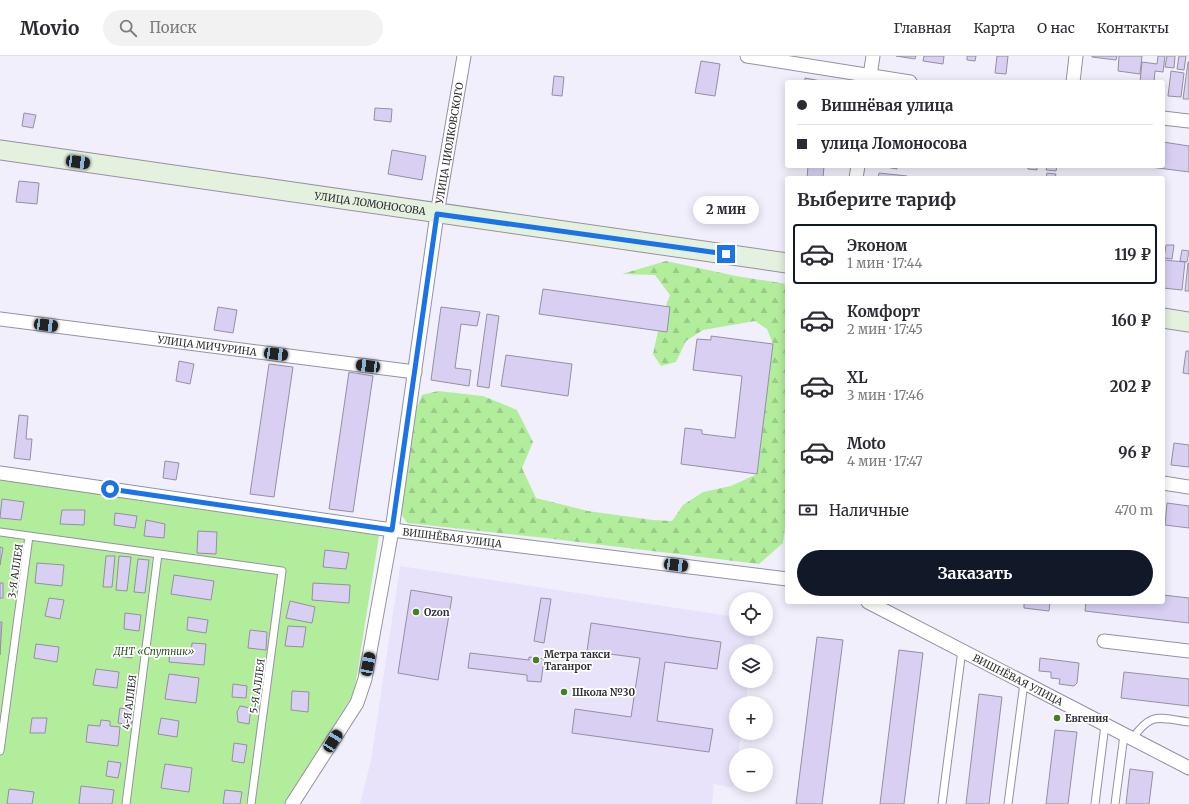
<!DOCTYPE html>
<html lang="ru">
<head>
<meta charset="utf-8">
<style>
	:root { --surface:#fff; --page:#f2f2f3; --text:#2b2b33; --muted:#7c7c81; --line:#e1e1e2; --accent:#111827 }
	body { margin:0; font-family:Merriweather,serif; background:var(--page); color:var(--text); height:100vh; display:flex; flex-direction:column; font-size:15px; white-space:nowrap }
	* { box-sizing:border-box; margin:0 }
	p { font-size:13px; color:var(--muted) }
	.icon { flex:none; width:22px; height:22px; fill:none; stroke:currentColor; stroke-width:2; stroke-linecap:round; stroke-linejoin:round }
	.map { position:relative; flex:1; overflow:hidden }
	.drawer { position:absolute; left:785px; top:120px; width:380px; height:428px; display:flex; flex-direction:column; background:var(--surface); border-radius:4px; box-shadow:0 2px 10px #0003 }
	.drawer>* { flex:none }
	.guide { position:absolute; left:785px; top:24px; width:380px; height:88px; border-radius:4px; box-shadow:0 2px 10px #0003; display:grid; align-content:center; height:88px; padding:0 12px; background:var(--surface) }
	.controls { position:absolute; left:729px; top:536px; display:grid; gap:8px }
	.controls a { display:grid; place-items:center; width:44px; height:44px; border-radius:50%; background:var(--surface); box-shadow:0 2px 10px #0003; font-size:20px }
	.end { position:absolute; width:18px; height:18px; margin:-9px; border:5px solid #1a73e8; background:#fff; box-shadow:0 0 0 2px #fff }
	.from { border-radius:50% }
	.bubble { position:absolute; height:28px; border-radius:14px; background:var(--surface); box-shadow:0 2px 10px #0003; font-size:13px; font-weight:700; line-height:28px; text-align:center }
	.car { position:absolute; width:12px; height:24px; margin:-12px -6px; border-radius:5px; box-shadow:0 0 3px 1px #0007; background:linear-gradient(#222 24%,#8ab4d8 0 40%,#222 0 76%,#8ab4d8 0 86%,#222 0) }
	.guide b { display:flex; align-items:center; gap:14px; height:38px; font-size:15px }
	.guide b+b { border-top:1px solid var(--line) }
	.guide i { width:10px; height:10px; background:var(--text) }
	ul { padding:0; list-style:none }
	li { display:flex; align-items:center; gap:12px; height:60px; margin:0 8px 6px; padding:0 4px; border:2px solid transparent; border-radius:4px }
	li div { flex:1 }
	li b { display:block; font-size:15px }
	li em { font-style:normal; font-weight:700 }
	li.current { border-color:var(--accent) }
	li>.icon { width:36px; height:36px; stroke-width:1.5 }
	h2 { padding:0 12px; font-size:18px; line-height:48px }
	.pay { display:flex; align-items:center; gap:10px; height:44px; padding:0 12px; font-size:15px }
	.pay p { margin-inline-start:auto }
	.action { display:flex; gap:8px; margin-top:auto; padding:8px 12px }
	.action a { flex:1; height:46px; border-radius:24px; background:var(--accent); color:#fff; font-size:16px; font-weight:700; line-height:46px; text-align:center }
	header { display:flex; align-items:center; gap:24px; box-sizing:border-box; height:56px; padding:0 20px; background:var(--surface); border-bottom:1px solid var(--line) }
	header strong { font-size:19px }
	nav { display:flex; gap:22px; margin-inline-start:auto; font-size:14px }
	.search { width:280px; height:36px; background:var(--page); display:flex; align-items:center; gap:10px; box-sizing:border-box; padding:0 14px; border-radius:22px; color:var(--muted); font-size:15px }
	.map>svg:first-child { display:block }
</style>
</head>
<body>
<header>
<strong>Movio</strong>
<div class="search"><svg class="icon" aria-label="search" viewBox="0 0 24 24"><circle cx="10" cy="10" r="6"/><path d="M15 15l6 6"/></svg>Поиск</div>
<nav><a>Главная</a><a>Карта</a><a>О нас</a><a>Контакты</a></nav>
</header>
<div class="map">
<svg width="1189" height="748" viewBox="0 0 1189 748">
	<defs>
		<pattern id="forest-firs" width="22" height="20" patternUnits="userSpaceOnUse"><rect width="22" height="20" fill="#b2ed9c"/><path d="M5 1l3.5 6h-7zM16 11l3.5 6h-7z" fill="#99cb87"/></pattern>
	</defs>
	<rect width="100%" height="100%" fill="#f2effd"/>
	<path fill="#e8e3fb" d="M400 510 736 561V573H756L753 595H736V625H749L745 647H736V677H741L738 699H736V712L733 732 714 728 712 748H360L371 704Z"/>
	<path fill="url(#forest-firs)" d="M666 205 736 220 787 228V455L783 487 759 508 545 482 407 467 396 450 406 376 422 339 438 335 483 340 517 354 533 386 522 412 536 442 588 455 653 464 672 465 683 449 703 436 731 430 757 418 773 288 767 273 755 265 703 274 686 285 676 306 661 310 653 298 660 266 670 239 655 219 622 218Z"/>
	<path fill="#b2ed9c" d="M0 419 380 474 354 637 286 748H0Z"/>
	<path fill="#d8cff3" stroke="#9490a0" d="M896 0H916L915 3Z
		M924 0H944L943 8 923 5Z
		M967 0H976L975 5 967 4Z
		M997 0H1008L1006 18 995 17Z
		M1092 0H1117L1116 4 1092 1Z
		M1119 0H1142L1140 18 1118 15Z
		M1158 0H1165L1163 16 1155 15 1154 26H1140L1142 6 1157 8Z
		M1167 0H1175L1174 12 1165 11Z
		M1179 0H1186L1184 14 1177 13Z
		M701 5 720 8 715 40 695 37Z
		M1188 6H1189V43H1183Z
		M1171 15 1184 17 1181 41 1168 40Z
		M554 20 564 21 562 40 552 39Z
		M805 22 826 26H805Z
		M375 52 392 53 391 66 374 64Z
		M24 57 36 59 33 72 22 70Z
		M1163 86 1189 90V116L1143 110H1163Z
		M392 94 426 100 422 124 388 118Z
		M808 110H824L823 122H807Z
		M880 110H897V113Z
		M1028 110H1037V114L1028 113Z
		M1047 110H1057L1056 115 1046 114Z
		M879 117 907 120 908 122H878Z
		M1047 117 1056 118 1055 122H1046Z
		M19 125 39 127 37 148 16 146Z
		M1166 189H1174L1172 203 1164 202Z
		M1182 194 1189 195 1187 206 1180 205Z
		M1164 204 1185 206 1182 234 1163 232Z
		M1188 207H1189V235H1185Z
		M543 233 670 251 667 276 539 258Z
		M218 251 237 254 233 277 214 274Z
		M441 251 480 256 477 270 461 268 455 312 471 314 469 330 431 324Z
		M487 258 499 260 489 332 477 330Z
		M711 280 773 288 757 418 681 408 685 372 702 374V378L735 382 742 320 693 314 697 283 711 284Z
		M1186 295H1189V318L1183 317Z
		M506 299 572 308 568 340 501 330Z
		M179 305 194 308 190 328 176 325Z
		M269 308 293 311 274 441 250 438Z
		M349 316 373 320 353 456 329 453Z
		M19 359 28 360 26 383H32L30 404 14 402Z
		M1174 387 1189 389V411L1171 409Z
		M165 405 179 407 176 424 163 422Z
		M2 443 24 446 21 464 0 462Z
		M1167 447 1189 450V472L1165 469Z
		M62 454H85L84 469 60 468Z
		M115 457 137 460 135 472 114 469Z
		M146 464 165 468 164 482 144 480Z
		M198 475 217 476 216 498 197 497Z
		M0 491 3 492 0 509Z
		M325 494 349 497 346 513 323 511Z
		M106 500H115L112 531H103Z
		M119 500 131 501 127 535 116 534Z
		M138 503 149 504 145 537 134 536Z
		M37 507 64 509 62 530 35 527Z
		M174 519 214 525 211 544 171 538Z
		M0 527H3V542H0Z
		M313 527 350 529 349 547 312 544Z
		M411 534 452 541 438 624 398 617Z
		M1163 539 1189 542V567L1085 555 1086 546H1163Z
		M49 542 64 544 60 563 45 560Z
		M541 542 551 543 544 587 534 585Z
		M290 545 315 551 312 567 286 562Z
		M1024 546H1050L1049 555 1024 552Z
		M125 557 141 559 139 575 124 573Z
		M188 561 208 564 206 577 187 574Z
		M0 566H2L0 599Z
		M591 567 721 586 717 613 665 606 657 665 713 673 709 696 572 677 575 653 631 661 640 602 587 595Z
		M288 570 306 571 303 591 285 590Z
		M250 574 267 576 266 594 248 592Z
		M817 581 843 584 822 748H796Z
		M192 587 206 588 204 609 169 606 170 596 191 598Z
		M36 588 59 591 57 606 34 602Z
		M119 589 133 590 132 602 118 600Z
		M899 594 923 597 904 748H880Z
		M470 597 529 604V601L544 603 541 626 527 625V619L468 612Z
		M1040 602 1079 607 1077 627 1074 630 1059 628 1060 623 1051 622V616L1039 615Z
		M96 613 119 616 117 632 93 629Z
		M1124 616 1189 623V650L1121 642Z
		M169 618 199 622 196 647 165 643Z
		M233 628 247 630 246 642 232 641Z
		M292 635 309 636 308 656 291 654Z
		M979 638 1002 641 989 748H966Z
		M240 650 251 652 249 668 238 666 237 656Z
		M120 652 133 654 131 669 118 667Z
		M32 662H47L45 677H30Z
		M161 662 179 665 177 681 158 678Z
		M101 664 110 665V670L120 671 118 690 86 686 88 669 100 670Z
		M1055 674 1077 676 1068 748H1046Z
		M234 687 247 689 244 707 232 705Z
		M108 705 121 707 118 722 106 720Z
		M165 708 192 712 189 736 161 732Z
		M1130 713 1153 716 1149 748H1126Z
		M81 730 114 734 112 748H79Z
		M9 733 34 736 32 748H7Z
		M225 734 242 736 240 748H223Z"/>
	<g fill="none" stroke-linecap="round" stroke-linejoin="round">
		<defs>
			<path id="lane" d="M0 476 282 515 251 748
				M1132 683C1152 655 1158 662 1189 666
				M0 695 29 480
				M126 748 158 498
				M942 748 962 594
				M1008 748 1024 627
				M1095 748 1105 669
				M1115 748 1124 679"/>
			<g id="street">
				<path d="M747 0 910 26"/>
				<path d="M869 26 873 0"/>
				<path d="M1073 26 1076 0"/>
				<path d="M1163 62 1189 65"/>
				<path d="M856 122 858 110"/>
				<path id="s1" d="M0 263 415 316"/>
				<path id="s2" d="M0 417 392 474 787 523"/>
				<path d="M1163 427 1189 431"/>
				<path id="s3" d="M868 546 1189 712"/>
				<path d="M1104 585 1189 595"/>
				<path id="s4" d="M292 748 357 647 365 623 392 474 437 158 464 0"/>
			</g>
			<g id="secondary">
				<path id="s5" d="M0 94 787 207"/>
				<path d="M1163 262 1189 266"/>
			</g>
		</defs>
		<use href="#lane" stroke="#9591a1" stroke-width="9"/>
		<use href="#street" stroke="#9591a1" stroke-width="15"/>
		<use href="#secondary" stroke="#9591a1" stroke-width="21"/>
		<use href="#lane" stroke="#fff" stroke-width="7"/>
		<use href="#street" stroke="#fff" stroke-width="13"/>
		<use href="#secondary" stroke="#e4f1df" stroke-width="19"/>
	</g>
	<g fill="none" stroke-linecap="round" stroke-linejoin="round">
		<path stroke="#1a73e8" stroke-width="5" d="M110 433 392 474 437 158 726 198"/>
	</g>
	<g fill="#408122" stroke="#fff" stroke-width="1.5">
		<circle cx="416" cy="556" r="4"/>
		<circle cx="536" cy="604" r="4"/>
		<circle cx="564" cy="636" r="4"/>
		<circle cx="1057" cy="662" r="4"/>
	</g>
	<g text-anchor="middle" stroke-width="3.5" stroke-linejoin="round" paint-order="stroke">
		<g font-size="10" fill="#2e2c32" stroke="#fff">
			<text dy="4" stroke="none"><textPath href="#s4" startOffset="688">УЛИЦА ЦИОЛКОВСКОГО</textPath></text>
			<text dy="4" stroke="none"><textPath href="#s5" startOffset="374">УЛИЦА ЛОМОНОСОВА</textPath></text>
			<text dy="4" stroke="none"><textPath href="#s1" startOffset="209">УЛИЦА МИЧУРИНА</textPath></text>
			<text dy="4" stroke="none"><textPath href="#s2" startOffset="457">ВИШНЁВАЯ УЛИЦА</textPath></text>
			<text transform="translate(15 515) rotate(-82)" y="4">3-Я АЛЛЕЯ</text>
			<text dy="4" stroke="none"><textPath href="#s3" startOffset="169">ВИШНЁВАЯ УЛИЦА</textPath></text>
			<text transform="translate(257 630) rotate(-82)" y="4">5-Я АЛЛЕЯ</text>
			<text transform="translate(129 646) rotate(-83)" y="4">4-Я АЛЛЕЯ</text>
		</g>
		<g font-size="10" font-weight="bold" fill="#2e2c32" stroke="#fff" text-anchor="start">
			<text x="424" y="560">Ozon</text>
			<text x="544" y="602">Метра такси<tspan x="544" dy="12">Таганрог</tspan></text>
			<text x="572" y="640">Школа №30</text>
			<text x="1065" y="666">Евгения</text>
		</g>
		<g font-size="10" font-style="italic" fill="#2b511b" stroke="#fff">
			<text x="154" y="599">ДНТ «Спутник»</text>
		</g>
	</g>
</svg>
<div class="controls">
<a><svg class="icon" aria-label="locate" viewBox="0 0 24 24"><circle cx="12" cy="12" r="6"/><path d="M12 2v4M12 18v4M2 12h4M18 12h4"/></svg></a>
<a><svg class="icon" aria-label="layers" viewBox="0 0 24 24"><path d="M12 4l9 5-9 5-9-5zM3 14l9 5 9-5"/></svg></a>
<a>+</a>
<a>−</a>
</div>
<i class="end from" style="left:110px;top:433px"></i>
<i class="end" style="left:726px;top:198px"></i>
<div class="bubble" style="left:693px;top:140px;width:66px">2 мин</div>
<i class="car" style="left:78px;top:106px;rotate:98deg"></i>
<i class="car" style="left:46px;top:269px;rotate:97deg"></i>
<i class="car" style="left:276px;top:298px;rotate:97deg"></i>
<i class="car" style="left:368px;top:310px;rotate:277deg"></i>
<i class="car" style="left:676px;top:509px;rotate:97deg"></i>
<i class="car" style="left:368px;top:608px;rotate:11deg"></i>
<i class="car" style="left:333px;top:685px;rotate:33deg"></i>
<div class="guide">
<b><i class="from"></i>Вишнёвая улица</b>
<b><i></i>улица Ломоносова</b>
</div>
<section class="drawer">
<h2>Выберите тариф</h2>
<ul>
<li class="current"><svg class="icon" aria-label="car" viewBox="0 0 24 24"><path d="M5 17H2v-5l4-1 3-4h7l3 4 3 1v5h-3M9 17h6M6 11h13"/><circle cx="7" cy="17" r="2"/><circle cx="17" cy="17" r="2"/></svg><div><b>Эконом</b><p>1 мин · 17:44</p></div><em>119 ₽</em></li>
<li><svg class="icon" aria-label="car" viewBox="0 0 24 24"><path d="M5 17H2v-5l4-1 3-4h7l3 4 3 1v5h-3M9 17h6M6 11h13"/><circle cx="7" cy="17" r="2"/><circle cx="17" cy="17" r="2"/></svg><div><b>Комфорт</b><p>2 мин · 17:45</p></div><em>160 ₽</em></li>
<li><svg class="icon" aria-label="car" viewBox="0 0 24 24"><path d="M5 17H2v-5l4-1 3-4h7l3 4 3 1v5h-3M9 17h6M6 11h13"/><circle cx="7" cy="17" r="2"/><circle cx="17" cy="17" r="2"/></svg><div><b>XL</b><p>3 мин · 17:46</p></div><em>202 ₽</em></li>
<li><svg class="icon" aria-label="car" viewBox="0 0 24 24"><path d="M5 17H2v-5l4-1 3-4h7l3 4 3 1v5h-3M9 17h6M6 11h13"/><circle cx="7" cy="17" r="2"/><circle cx="17" cy="17" r="2"/></svg><div><b>Moto</b><p>4 мин · 17:47</p></div><em>96 ₽</em></li>
</ul>
<div class="pay"><svg class="icon" aria-label="cash" viewBox="0 0 24 24"><path d="M3 7h18v10H3z"/><circle cx="12" cy="12" r="2"/></svg>Наличные<p>470 m</p></div>
<div class="action"><a>Заказать</a></div>
</section>
</div>
</body>
</html>
